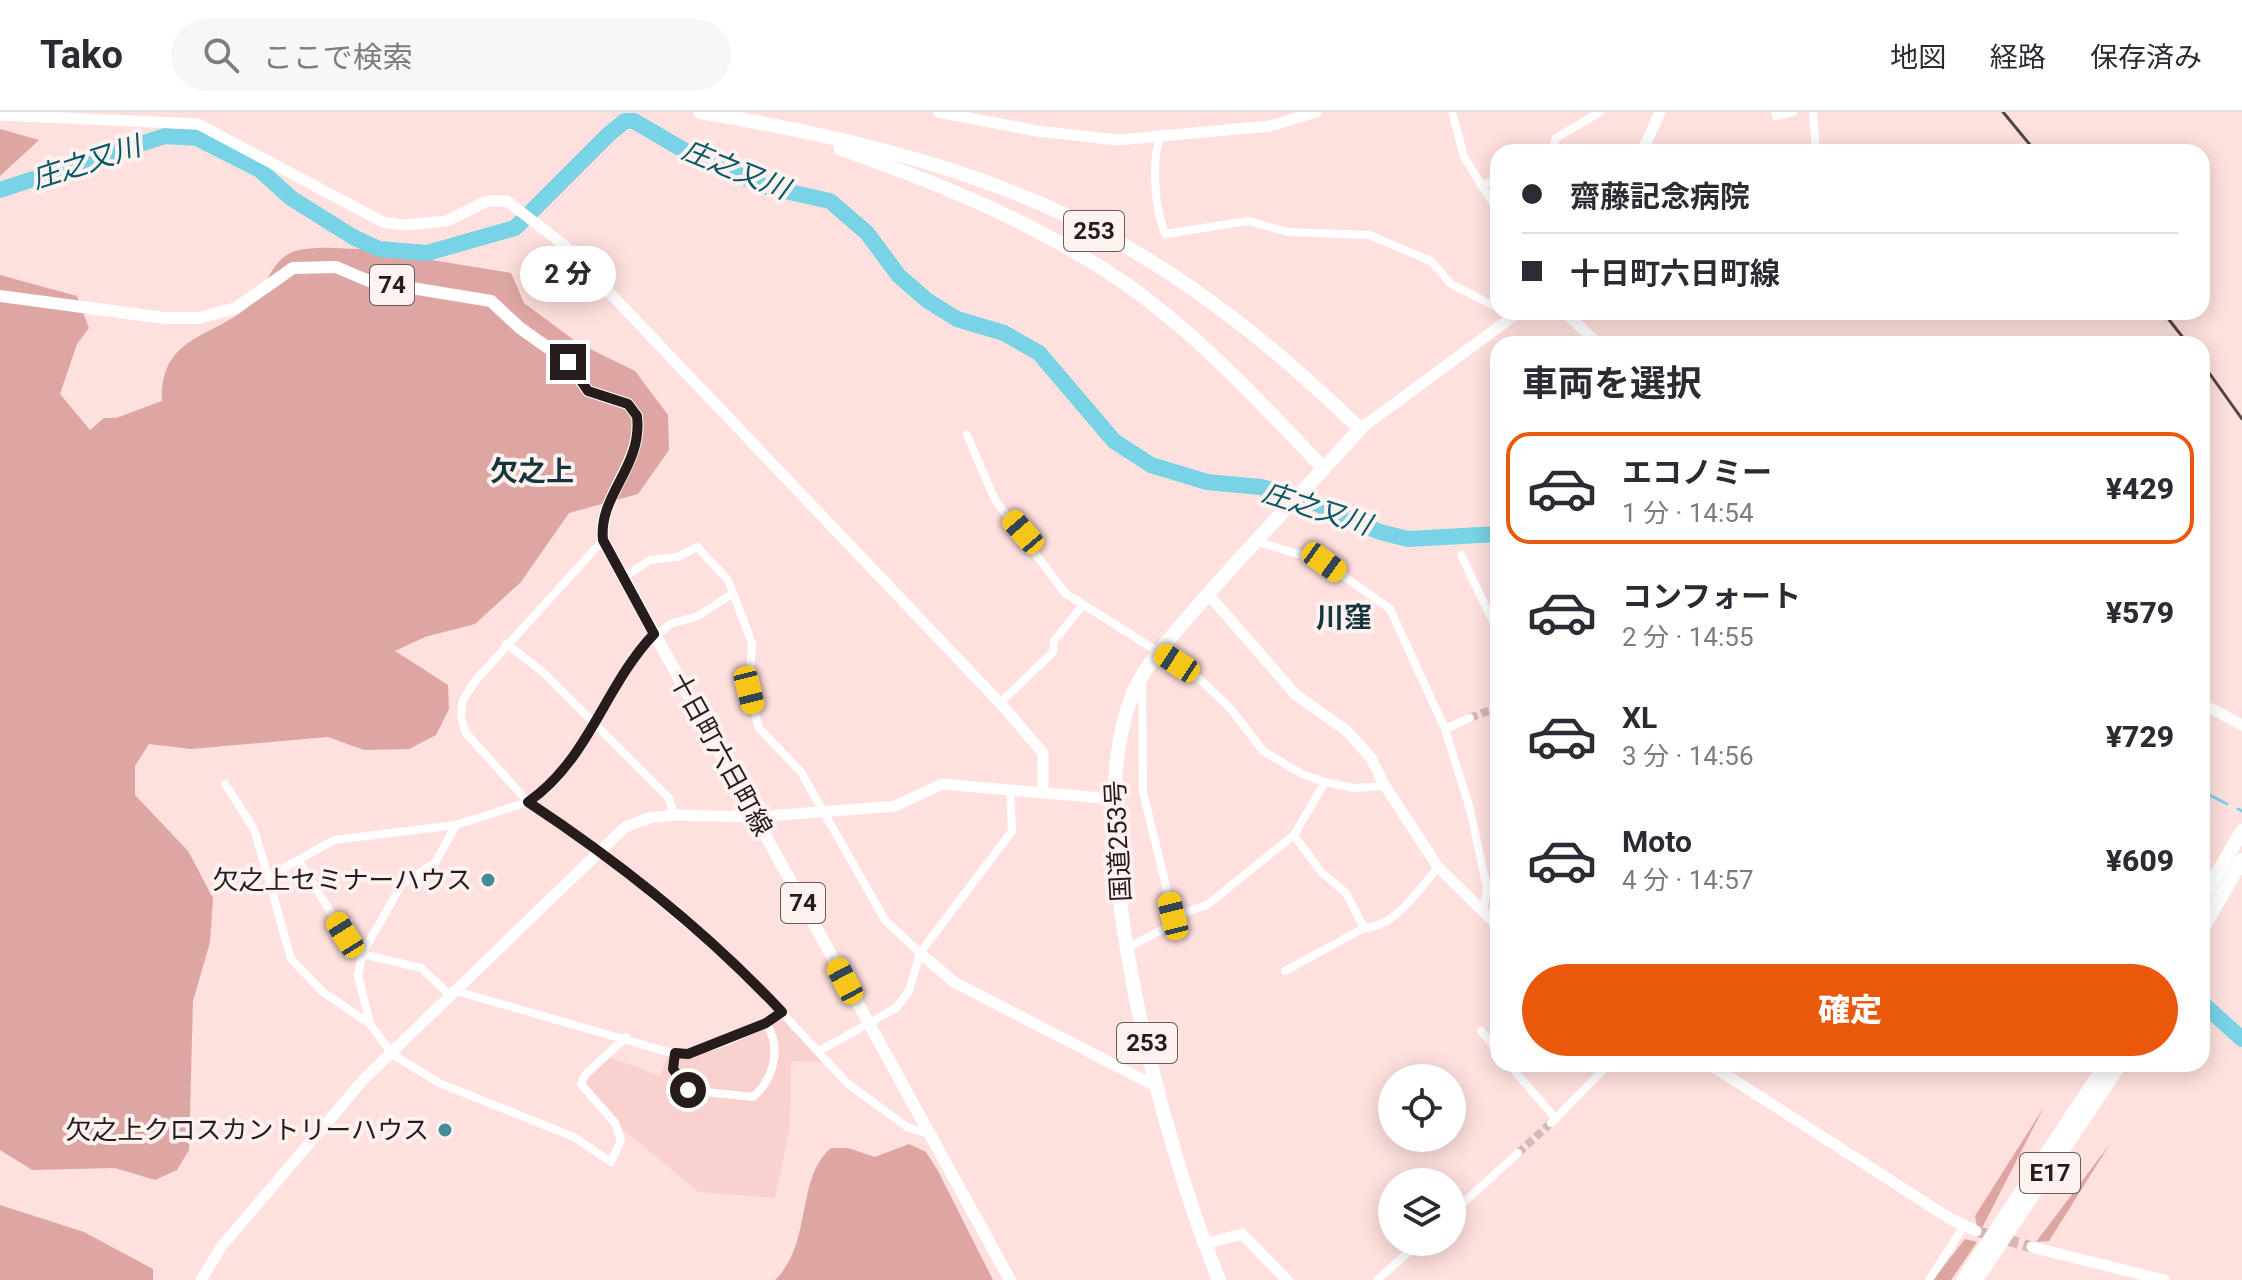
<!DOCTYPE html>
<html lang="ja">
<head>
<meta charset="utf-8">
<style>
	:root { --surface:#fff; --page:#f7f7f7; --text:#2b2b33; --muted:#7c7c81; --line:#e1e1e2; --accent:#ea580c }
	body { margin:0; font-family:Roboto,"Noto Sans JP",sans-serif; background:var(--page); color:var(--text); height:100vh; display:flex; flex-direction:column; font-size:30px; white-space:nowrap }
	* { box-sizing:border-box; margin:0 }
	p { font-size:26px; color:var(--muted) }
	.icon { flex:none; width:44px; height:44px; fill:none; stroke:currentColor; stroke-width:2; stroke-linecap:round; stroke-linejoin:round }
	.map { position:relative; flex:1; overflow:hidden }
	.sheet { position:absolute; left:1490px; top:224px; width:720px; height:736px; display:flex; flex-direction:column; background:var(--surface); border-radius:24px; box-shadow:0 4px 20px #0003 }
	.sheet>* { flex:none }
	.guide { position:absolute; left:1490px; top:32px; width:720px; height:176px; border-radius:24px; box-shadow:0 4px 20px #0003; display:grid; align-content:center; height:176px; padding:0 32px; background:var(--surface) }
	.buttons { position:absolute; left:1378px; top:952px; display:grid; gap:16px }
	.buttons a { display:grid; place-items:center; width:88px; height:88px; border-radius:50%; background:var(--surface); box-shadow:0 4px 20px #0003; font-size:40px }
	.end { position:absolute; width:36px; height:36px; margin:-18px; border:10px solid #271c1c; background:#fff; box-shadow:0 0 0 4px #fff }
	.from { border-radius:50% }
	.bubble { position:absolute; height:56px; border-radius:28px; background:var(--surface); box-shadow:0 4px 20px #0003; font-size:26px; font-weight:800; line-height:56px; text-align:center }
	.car { position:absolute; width:24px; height:48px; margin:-24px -12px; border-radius:10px; box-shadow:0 0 6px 2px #0007; background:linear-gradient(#f5c518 24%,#345 0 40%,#f5c518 0 76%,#345 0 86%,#f5c518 0) }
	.guide b { display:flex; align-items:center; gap:28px; height:76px; font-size:30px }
	.guide b+b { border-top:2px solid var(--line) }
	.guide i { width:20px; height:20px; background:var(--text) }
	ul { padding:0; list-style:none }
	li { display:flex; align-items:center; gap:24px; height:112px; margin:0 16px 12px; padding:0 16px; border:4px solid transparent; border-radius:24px }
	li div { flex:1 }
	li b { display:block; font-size:30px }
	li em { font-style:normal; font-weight:800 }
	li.selected { border-color:var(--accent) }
	li>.icon { width:72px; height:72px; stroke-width:1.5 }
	h2 { padding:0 32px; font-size:36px; line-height:96px }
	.action { display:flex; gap:16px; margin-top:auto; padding:16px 32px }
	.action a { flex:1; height:92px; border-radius:48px; background:var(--accent); color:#fff; font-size:32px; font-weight:800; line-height:92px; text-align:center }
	header { display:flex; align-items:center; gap:48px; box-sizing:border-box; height:112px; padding:0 40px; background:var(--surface); border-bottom:2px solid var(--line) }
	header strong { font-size:38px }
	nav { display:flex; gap:44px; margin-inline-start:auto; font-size:28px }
	.search { width:560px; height:72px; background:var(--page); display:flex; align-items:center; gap:20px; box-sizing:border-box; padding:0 28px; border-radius:44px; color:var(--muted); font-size:30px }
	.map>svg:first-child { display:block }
</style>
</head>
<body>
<header>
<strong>Tako</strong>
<div class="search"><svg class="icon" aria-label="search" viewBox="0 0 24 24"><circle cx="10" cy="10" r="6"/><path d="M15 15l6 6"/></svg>ここで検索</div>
<nav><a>地図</a><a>経路</a><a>保存済み</a></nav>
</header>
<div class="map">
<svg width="2242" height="1168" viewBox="0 0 2242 1168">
	<rect width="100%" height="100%" fill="#fee0de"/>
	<path fill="#f9d2d0" d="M782 900 828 950 791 949 790 1015 775 1086 699 1080 615 1011 581 972 606 944 661 964 668 940 688 942 766 911Z"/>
	<path fill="#dda6a3" d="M0 17 39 28 0 64Z
		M364 137 511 161 524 191 578 231 635 259 668 303 669 338 638 382 569 401 521 470 475 512 425 525 395 539 448 573 449 597 436 623 409 637 364 638 328 625 191 637 149 632 135 654V683L188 739 213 786 210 830 193 889 189 1038 177 1058 155 1068 115 1056 32 1058 0 1038V163L77 184 89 216 77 232 60 282 90 318 104 306H116L162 289C160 225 209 227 248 195 266 180 269 148 295 139 315 133 344 137 364 137Z
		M2044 995 1982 1116 1977 1114 1975 1104Z
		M909 1032 926 1040 938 1059 993 1168H775C813 1132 795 1067 831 1036H848L875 1045Z
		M2110 1032 2049 1129 2036 1130Z
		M0 1093 84 1120 153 1157V1168H0Z
		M1965 1127 1977 1130 1951 1168H1933Z"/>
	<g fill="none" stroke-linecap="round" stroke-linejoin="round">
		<path stroke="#79d3e7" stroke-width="3" d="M2202 679 2227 692
			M2238 697 2242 699"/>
		<path stroke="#79d3e7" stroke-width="16" d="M0 78 165 24 197 26 260 58 291 86 353 125 379 137 427 141 515 116 609 22 625 9H634L692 43 767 75 830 89 867 121 899 164 928 189 957 207 1004 221 1039 241 1114 329 1151 353 1207 370 1261 375 1304 386 1380 420 1408 427 1498 422
			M2202 891 2242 927"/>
		<path stroke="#d3b9b7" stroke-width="8" stroke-dasharray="8 4" stroke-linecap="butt" d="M1470 606 1498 595
			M1518 1041 1551 1011"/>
		<path stroke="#d3b9b7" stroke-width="11" stroke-dasharray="11 5.5" stroke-linecap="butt" d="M1976 1119 2032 1135"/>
		<path stroke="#fff" stroke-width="8" d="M1452 0 1464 45 1498 99
			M1775 0 1776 4 1793 0
			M1813 0 1816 40
			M1160 26C1151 53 1155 95 1165 122L1248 109 1288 120 1369 123 1431 149 1451 172 1498 196
			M1552 40 1556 26 1600 0
			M1480 73 1498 69
			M967 323 995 388 1065 481 1195 563 1231 597 1263 639 1302 662 1325 670 1354 676 1385 674
			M603 428 475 569 463 588 461 604 465 620 528 690 600 738 749 865 847 971 907 1015 928 1022
			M1255 429 1324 450 1390 497 1445 617 1470 697 1487 776 1483 799
			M1461 443 1498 520
			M624 465 650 448 678 445 697 435 728 468 752 531 749 578 759 616 801 660 885 808 920 841
			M506 532 542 559 669 686 674 703
			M1000 591 1053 540 1054 529 1082 494
			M1445 617 1470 606
			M225 672 254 717 268 765
			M1294 723 1321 760 1346 781 1364 816C1395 815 1419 778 1438 755
			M298 748 345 823 362 842 421 856 451 884
			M1173 804 1207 793 1294 723 1325 670
			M1127 836 1175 811 1143 680 1142 570
			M1285 859 1364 816
			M456 879 668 940C704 944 752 920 782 900
			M370 911 358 864 362 842 402 772 435 751 456 713
			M1481 919 1498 939
			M626 925 585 963 581 972 615 1011 621 1028 611 1050 574 1025 439 971 392 942 370 912 323 880 291 847 268 765 334 728 456 713 528 690 549 676 569 652 613 583 632 545 670 512 698 504 732 482
			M819 939 896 896 909 879 920 841 1012 719 1010 678
			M675 941 673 957 688 978 753 985C774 967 782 935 766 911
			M1509 952 1556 1007
			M1551 1011 1609 952
			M1452 1101 1518 1041
			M1377 1168 1420 1130
			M1929 1168 1964 1114"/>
		<path stroke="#fff" stroke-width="11" d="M938 0 1037 19 1118 28 1270 14 1316 0
			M0 3 198 12 383 110 403 113 447 109 487 89H507L564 133 1000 591 1043 641V681
			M1642 40 1660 0
			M1565 200 1598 232
			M1360 317 1519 200
			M1208 482 1296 583 1347 619 1371 646 1385 674 1438 755 1498 814
			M2202 592 2242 613
			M920 841 954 870 1159 976
			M1709 952 1949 1106 1976 1119
			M1204 1132 1242 1122 1287 1168
			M2032 1135 2164 1168
			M201 1168 221 1135 364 967 625 715 649 706 674 703 757 705 895 694 942 672 1113 687"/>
		<path stroke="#fff" stroke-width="12" d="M0 184 164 206H199L236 196 293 156 336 155 369 169 491 189 520 216 568 250 588 279 628 292 637 304C643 353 598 383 603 428L1010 1168"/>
		<path stroke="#fff" stroke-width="14" d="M700 0C849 25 1007 62 1137 141 1220 190 1292 251 1360 317 1306 377 1249 434 1196 496 1178 517 1158 538 1143 562 1065 689 1165 1036 1219 1168
			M841 37C941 72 1035 110 1123 170 1198 222 1261 291 1324 357
			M2202 788 2242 719
			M2202 817 2242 748
			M1963 1168 2106 952
			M1976 1168 2120 952"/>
		<path stroke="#544545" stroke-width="3" d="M2003 0 2036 40
			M2163 200 2188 232
			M2202 251 2242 307"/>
	</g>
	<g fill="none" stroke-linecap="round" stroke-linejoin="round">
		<path stroke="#271c1c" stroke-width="10" d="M568 250 588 279 628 292 637 304C643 355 598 383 603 428L654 522C605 573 589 648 528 690 619 750 707 820 782 900L766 911 688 942 675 941 673 957 688 978"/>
	</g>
	<g fill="#478b99" stroke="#fef2f1" stroke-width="3">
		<circle cx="488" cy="768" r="8"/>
		<circle cx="445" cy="1018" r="8"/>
	</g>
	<g text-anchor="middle" stroke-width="8" stroke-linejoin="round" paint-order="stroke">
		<g fill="#fef2f1" stroke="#685c5c" stroke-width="2">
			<rect x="1064" y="99" width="60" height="40" rx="6"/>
			<rect x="370" y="153" width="44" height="40" rx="6"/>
			<rect x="781" y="771" width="44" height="40" rx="6"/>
			<rect x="1117" y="911" width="60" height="40" rx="6"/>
			<rect x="2020" y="1041" width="60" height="40" rx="6"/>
		</g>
		<g font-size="24" font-weight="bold" fill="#271c1c">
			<text x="1094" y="127">253</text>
			<text x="392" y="181">74</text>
			<text x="803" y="799">74</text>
			<text x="1147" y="939">253</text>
			<text x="2050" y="1069">E17</text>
		</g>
		<g font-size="26" fill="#271c1c" stroke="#fef2f1">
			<text transform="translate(721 642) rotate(61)" y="9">十日町六日町線</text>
			<text transform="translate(1118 729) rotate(-93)" y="9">国道253号</text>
		</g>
		<g font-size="26" fill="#271c1c" stroke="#fef2f1" text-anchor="end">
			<text x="472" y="777">欠之上セミナーハウス</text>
			<text x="429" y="1027">欠之上クロスカントリーハウス</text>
		</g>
		<g font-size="28" font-style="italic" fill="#075967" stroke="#fef2f1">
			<text transform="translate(86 50) rotate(-18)" y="10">庄之又川</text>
			<text transform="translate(736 57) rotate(22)" y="10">庄之又川</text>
			<text transform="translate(1317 396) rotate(18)" y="10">庄之又川</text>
		</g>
		<g font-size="28" font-weight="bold" fill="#14353c" stroke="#fef2f1">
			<text x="532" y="369">欠之上</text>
			<text x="1344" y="515">川窪</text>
		</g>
	</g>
</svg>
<div class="buttons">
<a><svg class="icon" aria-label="locate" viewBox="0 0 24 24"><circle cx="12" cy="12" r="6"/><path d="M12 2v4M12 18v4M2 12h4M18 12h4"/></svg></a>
<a><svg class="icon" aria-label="layers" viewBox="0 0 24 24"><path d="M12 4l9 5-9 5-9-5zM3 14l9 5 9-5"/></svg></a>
</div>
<i class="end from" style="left:688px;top:978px"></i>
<i class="end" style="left:568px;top:250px"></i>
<div class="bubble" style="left:520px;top:134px;width:96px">2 分</div>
<i class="car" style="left:1023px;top:420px;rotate:319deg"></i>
<i class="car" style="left:1324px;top:450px;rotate:126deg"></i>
<i class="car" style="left:1177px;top:551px;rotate:303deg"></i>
<i class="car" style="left:749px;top:578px;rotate:166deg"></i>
<i class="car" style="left:1173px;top:804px;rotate:346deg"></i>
<i class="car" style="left:345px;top:823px;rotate:328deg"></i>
<i class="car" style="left:845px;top:869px;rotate:332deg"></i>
<div class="guide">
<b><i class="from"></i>齋藤記念病院</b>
<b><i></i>十日町六日町線</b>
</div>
<section class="sheet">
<h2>車両を選択</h2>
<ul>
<li class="selected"><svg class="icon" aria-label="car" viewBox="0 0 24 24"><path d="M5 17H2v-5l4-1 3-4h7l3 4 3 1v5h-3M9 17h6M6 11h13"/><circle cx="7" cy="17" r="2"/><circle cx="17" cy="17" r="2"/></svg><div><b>エコノミー</b><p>1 分 · 14:54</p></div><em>¥429</em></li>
<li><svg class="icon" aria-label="car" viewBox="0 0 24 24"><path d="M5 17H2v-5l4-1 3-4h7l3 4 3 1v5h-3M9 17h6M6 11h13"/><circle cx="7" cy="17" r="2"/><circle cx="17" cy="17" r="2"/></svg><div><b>コンフォート</b><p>2 分 · 14:55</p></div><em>¥579</em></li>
<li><svg class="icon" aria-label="car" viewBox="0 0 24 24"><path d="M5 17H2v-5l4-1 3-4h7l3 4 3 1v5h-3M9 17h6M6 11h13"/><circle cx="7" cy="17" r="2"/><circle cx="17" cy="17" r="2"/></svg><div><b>XL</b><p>3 分 · 14:56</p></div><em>¥729</em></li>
<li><svg class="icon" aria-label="car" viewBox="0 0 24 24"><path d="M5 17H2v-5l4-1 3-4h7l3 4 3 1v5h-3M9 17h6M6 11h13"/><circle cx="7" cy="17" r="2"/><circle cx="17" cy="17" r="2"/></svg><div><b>Moto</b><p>4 分 · 14:57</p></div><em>¥609</em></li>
</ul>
<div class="action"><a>確定</a></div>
</section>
</div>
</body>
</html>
